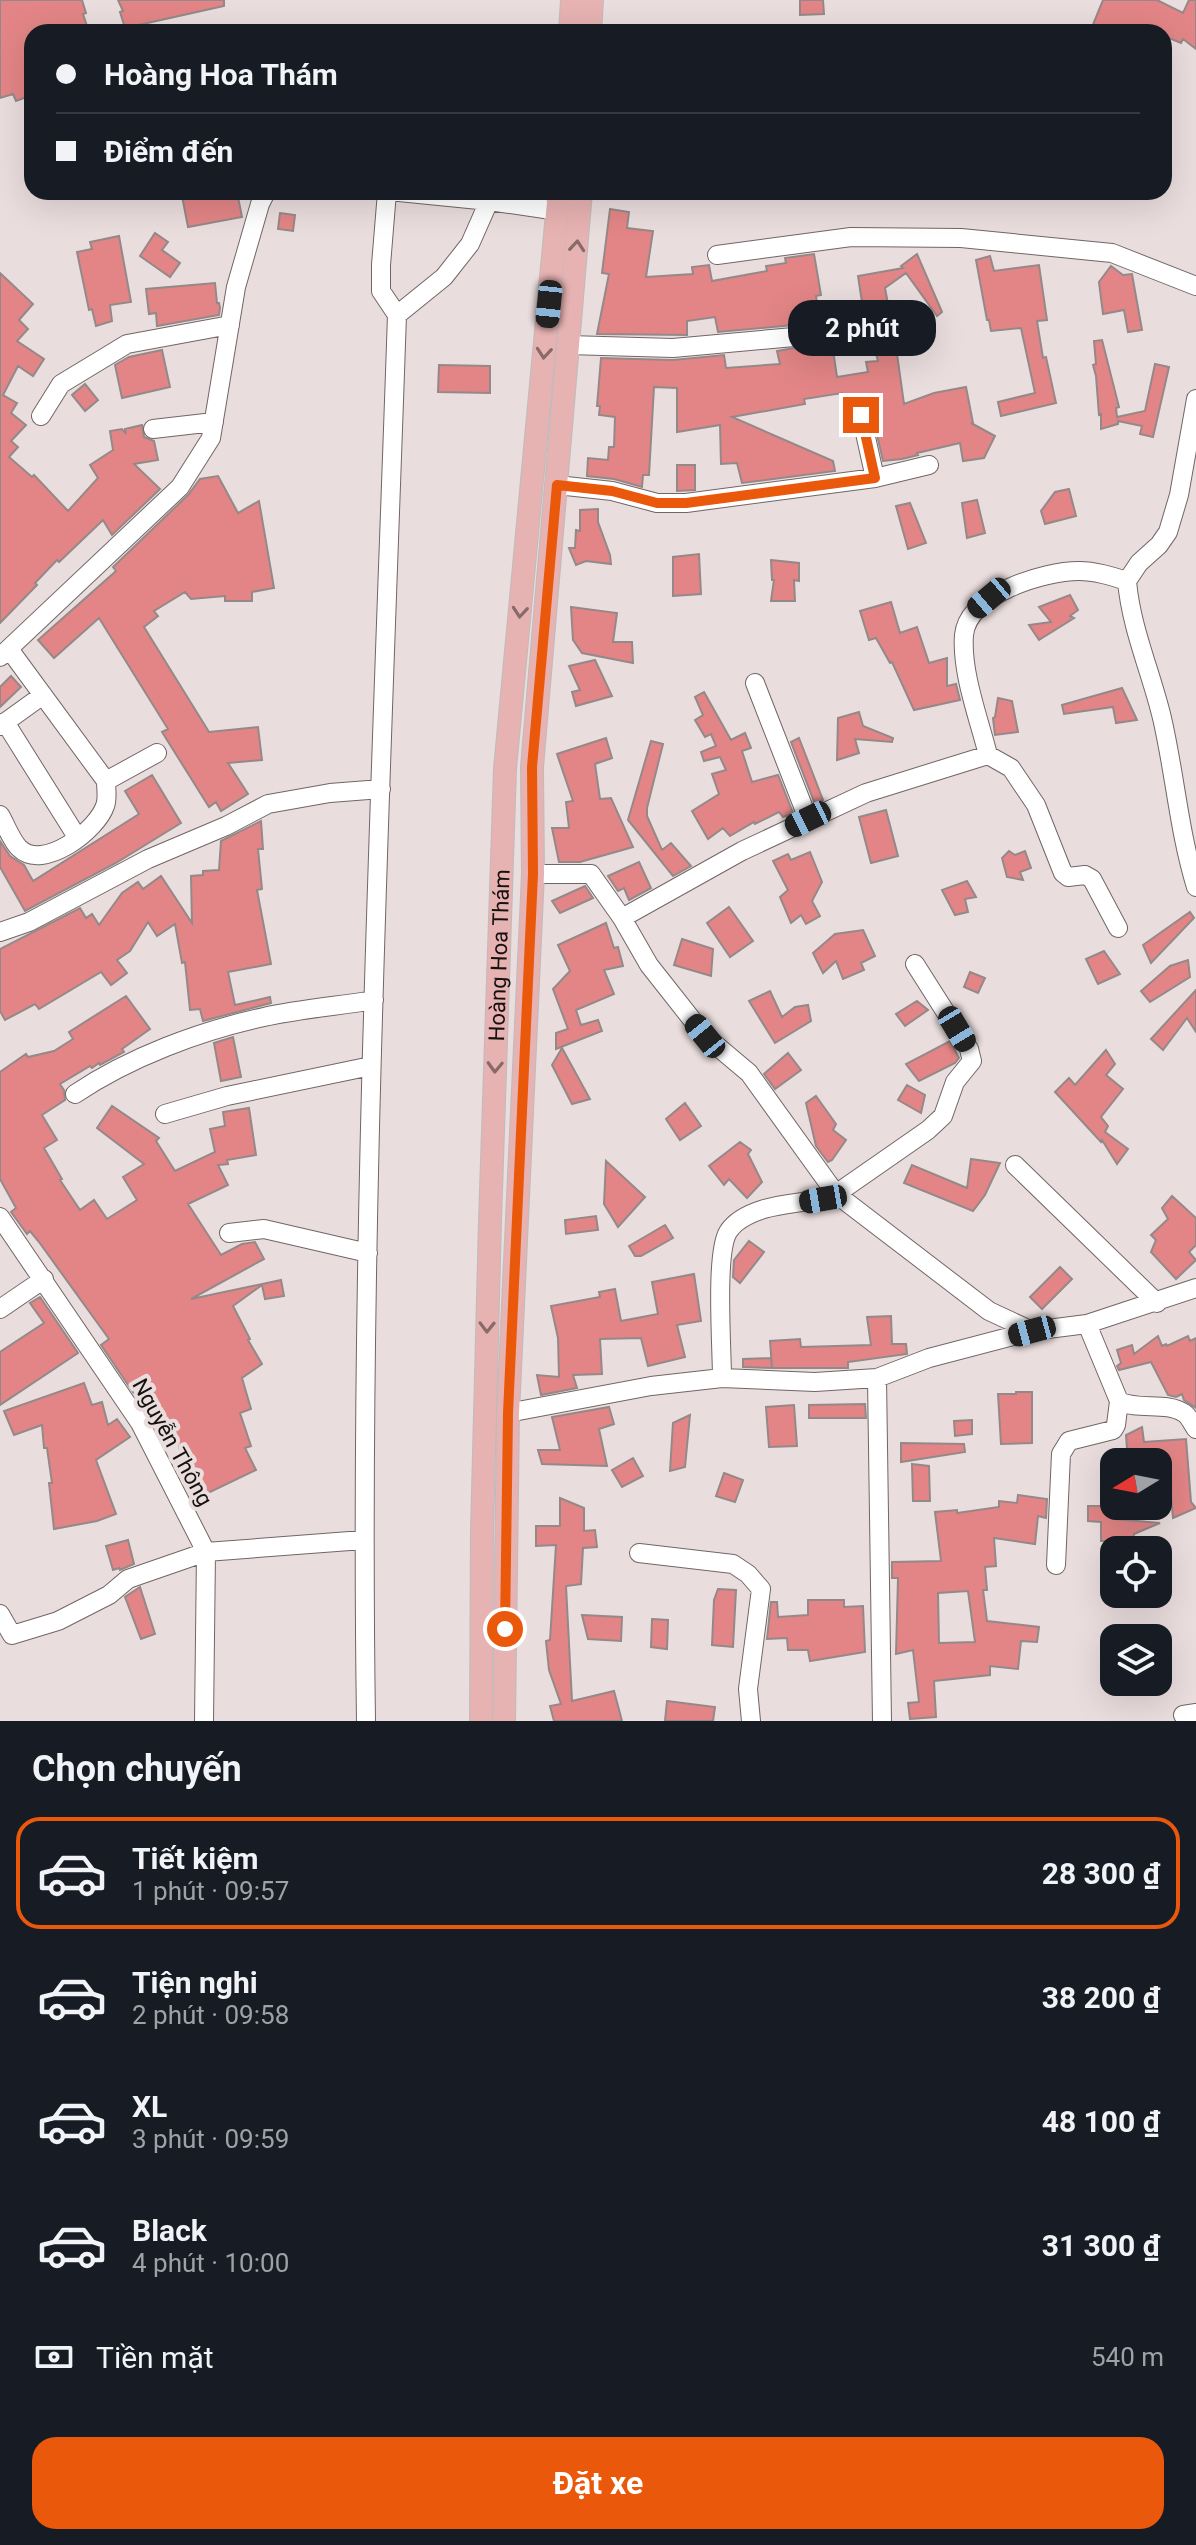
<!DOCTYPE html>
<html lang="vi">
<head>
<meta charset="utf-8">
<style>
	:root { --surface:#171b24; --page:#242831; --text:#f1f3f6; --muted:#9ea1a6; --line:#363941; --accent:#ea580c }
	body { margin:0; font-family:Roboto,sans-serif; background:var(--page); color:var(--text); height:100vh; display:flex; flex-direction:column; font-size:30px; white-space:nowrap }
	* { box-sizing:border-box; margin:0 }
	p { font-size:26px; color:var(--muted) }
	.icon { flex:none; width:44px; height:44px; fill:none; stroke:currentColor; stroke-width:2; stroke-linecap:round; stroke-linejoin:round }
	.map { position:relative; height:1721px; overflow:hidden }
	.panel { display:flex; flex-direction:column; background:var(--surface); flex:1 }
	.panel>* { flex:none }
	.top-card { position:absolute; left:24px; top:24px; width:1148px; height:176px; border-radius:24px; box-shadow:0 8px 32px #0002; display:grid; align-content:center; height:176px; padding:0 32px; background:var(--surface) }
	.needle { width:52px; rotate:260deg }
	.buttons { position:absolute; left:1100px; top:1448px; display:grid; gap:16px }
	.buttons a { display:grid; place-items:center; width:72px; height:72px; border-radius:16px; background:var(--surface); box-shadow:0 8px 32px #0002; font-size:40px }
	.end { position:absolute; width:36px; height:36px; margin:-18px; border:10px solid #ea580c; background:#fff; box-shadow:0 0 0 4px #fff }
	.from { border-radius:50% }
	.bubble { position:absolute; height:56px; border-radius:24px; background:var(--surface); box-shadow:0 8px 32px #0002; font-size:26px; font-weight:700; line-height:56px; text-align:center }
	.car { position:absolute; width:24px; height:48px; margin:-24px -12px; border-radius:10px; box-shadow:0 0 6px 2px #0007; background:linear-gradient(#222 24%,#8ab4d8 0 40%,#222 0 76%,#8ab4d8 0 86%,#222 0) }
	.top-card b { display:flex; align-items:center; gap:28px; height:76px; font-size:30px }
	.top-card b+b { border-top:2px solid var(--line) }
	.top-card i { width:20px; height:20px; background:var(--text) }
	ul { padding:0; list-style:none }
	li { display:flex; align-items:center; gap:24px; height:112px; margin:0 16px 12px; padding:0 16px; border:4px solid transparent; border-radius:24px }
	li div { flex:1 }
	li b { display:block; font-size:30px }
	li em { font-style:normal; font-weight:700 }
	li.current { border-color:var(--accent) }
	li>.icon { width:72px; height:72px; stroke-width:1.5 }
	h2 { padding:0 32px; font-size:36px; line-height:96px }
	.pay { display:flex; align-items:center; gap:20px; height:88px; padding:0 32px; font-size:30px }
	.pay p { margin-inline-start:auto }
	.cta { display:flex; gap:16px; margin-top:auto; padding:16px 32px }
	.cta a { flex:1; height:92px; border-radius:24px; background:var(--accent); color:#fff; font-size:32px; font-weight:700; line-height:92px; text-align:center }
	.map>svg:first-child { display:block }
</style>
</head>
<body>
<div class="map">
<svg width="1196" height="1721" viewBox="0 0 1196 1721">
	<rect width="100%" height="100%" fill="#eadddd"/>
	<path fill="#e38586" stroke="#948988" stroke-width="2" fill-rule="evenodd" d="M0 0H82L86 13 83 14 89 32H32V95L16 101 13 94 0 98Z
		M118 0H224V6L125 28 120 12 123 11Z
		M800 0H823L824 14 800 15Z
		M1103 0H1157L1183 13 1189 0H1196V49L1183 39 1181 43 1164 36V32H1090Z
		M205 192H237L242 217 188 227 182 196Z
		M610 209 629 212 627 228 653 231 646 277 693 274 692 267 709 265 712 281 767 271 766 266 786 263 785 258 814 254 821 295 816 296 821 330 830 329 837 377 868 372 866 362 878 361 874 347 869 348 858 276 903 268 901 266 917 254 942 312 937 316 906 273 885 288 888 304 877 306 881 334 896 333 897 354 904 404 934 393 966 387 973 423H971L995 436 984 458 963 461 960 443 917 453 918 455 902 459 883 461 868 395 858 397 857 394 843 396 842 393 804 399 805 404 732 417 833 461 835 471 742 483 737 463 721 464 720 425 677 432V388L654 387 649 475H643L642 487 614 479 587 476 588 458 608 460 609 447H614L615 417 599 415 600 406H597L601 358 673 360 724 355 726 368 780 364 777 351 800 347 806 337 803 330 794 325 718 332 715 317 687 321V335L597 334 609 274 602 273Z
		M280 213 295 215 293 231 278 229Z
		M155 233 168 242 162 250 180 263 170 277 140 256Z
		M119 236 131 302 110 305 112 321 96 326 92 309 89 310 77 252 92 249 90 242Z
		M990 256 994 271 1039 265 1047 320 1037 321 1043 358 1046 357 1056 403 1001 416 998 402 1035 393 1021 328 991 331 989 320H987L976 260Z
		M1111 266 1123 275 1132 274 1142 330 1128 332 1124 310 1103 314 1099 282Z
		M0 273 33 304 19 320 28 329 17 341 44 359 33 376 18 366 3 395 17 403 11 413 26 425 11 441 18 447 9 457 32 477 34 475 68 511 98 478 90 465 113 450 110 431 122 429 126 434 125 429 142 425 144 437 154 441 158 460 134 464 160 489 112 535 103 520 59 562 57 560 35 583 37 585 0 623Z
		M215 283 217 303H219L220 308 219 315 157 326 156 313 149 314 146 289Z
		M1102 340 1119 407 1116 408 1117 417 1145 411 1155 364 1169 367 1153 437 1140 434 1142 426 1118 421V424L1101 429V414L1099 415 1096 376 1093 365 1096 364 1094 341Z
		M162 350 170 387 122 398 115 365 129 357Z
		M439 365 490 366V393L438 392Z
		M85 384 98 400 85 411 72 395Z
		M677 465H695V490L677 491Z
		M218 476 238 513 259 501 274 588 252 592V601H225V596L191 599 185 592 154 611 158 616 144 627 209 732 258 727 262 760 228 763 248 794 221 811 216 802 209 807 162 732 168 729 99 618 54 658 38 640 116 571 113 567 188 495 200 479Z
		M1069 489 1076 516 1045 524 1041 511 1055 492Z
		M977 500 985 533 967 538 962 503Z
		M910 503 926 543 908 549 896 506Z
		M598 509V522L610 555 611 564 586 561 576 565 569 548H575L576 530 580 531V510Z
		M699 554 701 594 673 596V557Z
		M771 560 799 563V581L794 580 795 601H771L774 580H772Z
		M1070 595 1078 610 1070 616 1074 618 1039 640 1029 625 1051 622 1039 607Z
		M891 602 900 633 917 627 929 663 947 658V686L956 684 960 700 914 710 892 662 890 663 876 638 869 640 860 611Z
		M571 607 617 613 613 642H632L633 663 582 653 573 640Z
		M595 660 612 696 576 706 572 692 580 690 569 666Z
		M11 676 21 687 0 707V687Z
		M1122 688 1137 720 1116 723 1113 707 1064 714 1062 705Z
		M704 692 731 740 745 733 751 748 742 751 752 782 778 775 793 813 783 817 779 812 755 824 754 822 730 836 723 828 708 839 692 811 719 794 712 774 726 770 720 757 704 761 701 752 716 746 711 734 705 737 695 720 703 715 695 697Z
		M998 698 1012 701 1018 732 995 735 993 718 995 717Z
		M859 712 863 726 893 738 892 742 855 739 859 753 837 760 838 718Z
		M606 738 612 758 595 764 600 799 611 798 633 847 580 862H559L552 828H569L566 802 573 801 557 754Z
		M799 738 823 800 815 804 791 742Z
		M651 741 663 744 647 808V816L662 850 671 843 691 866 673 876 628 820Z
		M152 775 181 823 116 863 25 911 0 867V841L10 856 24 865 33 881 139 814 125 791Z
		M886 810 898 856 871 863 859 817Z
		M261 821 263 849H258L262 889 257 890 271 964 228 972 235 1005 270 997 271 1003 203 1021 200 1009 190 1010 185 962 182 963 175 924 157 936 148 922 130 951 117 960 127 973 111 985 101 972 39 1009 35 1004 5 1020 0 1011V949L80 908 86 918 92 914 99 925 122 893 138 882 143 889 161 876 192 923 191 876 203 875V871L219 870 221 841Z
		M1009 851 1015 855 1025 851 1031 868 1020 872 1023 880 1007 877 1002 858Z
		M810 852 822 882 812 901 820 916 806 924 801 915 791 923 780 897 788 890 773 861 788 854 791 860Z
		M639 862 651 888 629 900 624 888 618 891 608 876Z
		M967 881 976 897 965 899 968 912 955 915 942 890Z
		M585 886 593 898 560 913 552 901Z
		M729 907 753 941 730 957 707 923Z
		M1190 912 1194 918 1151 963 1143 945Z
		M606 923 614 948 618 947 623 966 604 970 614 994 576 1010 581 1025 598 1020 602 1031 556 1049V1033L568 1029 553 989 570 971 558 945Z
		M863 930 875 956 861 963 864 970 843 979 836 961 823 973 813 953 835 934Z
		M682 939 713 949 711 976 674 965Z
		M1104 951 1120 974 1098 984 1086 959Z
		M1188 960 1190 977 1150 1002 1141 991 1170 966Z
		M970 972 985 978 978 993 964 987Z
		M1196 990V1032L1187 1018 1163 1050 1151 1039Z
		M770 991 782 1017 795 1007 808 1005 811 1021 775 1043 749 1001Z
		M126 996 150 1029 122 1049 124 1052 100 1065 99 1063 92 1068 90 1066 60 1084 64 1090 65 1100 42 1115 57 1140 44 1148 62 1179 60 1180 80 1210 94 1200 107 1219 137 1200 123 1177 144 1164 97 1128 112 1106 159 1138 156 1141 175 1171 215 1152 210 1129 225 1126 223 1112 249 1108 256 1155 227 1160 228 1164 218 1165 228 1185 188 1204 221 1255 242 1244 255 1242 264 1259 191 1299 281 1280 284 1296 265 1299 262 1285 233 1306 250 1339 248 1340 262 1364 242 1378 251 1409 240 1413 251 1446 245 1448 256 1470 206 1494 197 1476 189 1478 175 1434 161 1438 141 1396 137 1398 101 1345 109 1339 39 1242 30 1231 27 1234 11 1212 16 1208 0 1179V1072L26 1054 28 1057 54 1051 73 1039 69 1032Z
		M917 1001 928 1010 905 1026 896 1014Z
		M233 1037 241 1077 221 1081 214 1043Z
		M950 1041 959 1058 955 1063 919 1081 906 1064Z
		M562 1048 590 1099 572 1104 552 1065Z
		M1106 1050 1115 1064 1106 1075 1123 1089 1101 1117 1108 1126 1105 1132 1128 1149 1117 1164 1102 1140 1101 1142 1055 1092 1069 1078 1075 1085Z
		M788 1053 801 1070 775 1089 764 1074Z
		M907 1085 925 1095 921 1113 898 1100Z
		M816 1096 836 1124 833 1130 846 1140 832 1160 828 1162 816 1146 806 1103Z
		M685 1103 701 1126 680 1140 666 1119Z
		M740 1142 751 1150 748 1154 762 1182 747 1198 729 1179 724 1185 709 1166Z
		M971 1159 1000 1163 985 1195 973 1211 904 1183 912 1165 967 1188Z
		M606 1161 645 1197 618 1227 604 1204Z
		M1172 1196 1196 1218V1245L1189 1252 1196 1260 1176 1279 1151 1252 1156 1240 1151 1235 1168 1219 1162 1208Z
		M596 1216 598 1230 566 1234 565 1220Z
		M665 1225 673 1238 641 1256H635L629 1246Z
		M749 1241 764 1252 740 1283 733 1277 734 1260Z
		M1060 1267 1072 1279 1042 1309 1030 1297Z
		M694 1274 701 1321 677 1325 685 1357 648 1366 641 1338 600 1339 602 1374 573 1375 577 1388 541 1395 537 1375 559 1377 558 1338 551 1306 600 1297 599 1292 615 1289 621 1321 658 1314 652 1282Z
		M40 1297 78 1353 0 1405V1352L44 1323 30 1303Z
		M891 1316 892 1344H906L907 1354 848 1362V1368H772L770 1341 800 1339 801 1347 871 1345 867 1317Z
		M1158 1336 1162 1346 1166 1344 1167 1346 1188 1336 1190 1341 1196 1338V1408L1184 1400 1182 1394 1176 1397 1168 1395 1151 1362 1119 1370 1117 1366 1121 1363 1117 1350 1132 1345 1134 1354Z
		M771 1358 772 1368 743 1367V1359Z
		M84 1383 92 1405 102 1402 108 1425 117 1419 130 1437 96 1460 116 1514 97 1521 54 1529 49 1483H52L47 1448H44L42 1425 14 1435 4 1411Z
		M1016 1392H1032V1443L1001 1444 998 1394H1016Z
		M865 1404 866 1418H809V1405Z
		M794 1405 797 1446 769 1447 766 1407Z
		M609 1407 614 1424 599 1429 607 1466 542 1464 538 1450H560L552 1417Z
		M690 1415 685 1467 670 1471 673 1423Z
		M972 1420V1434L955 1436 954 1421Z
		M1142 1427 1144 1442 1186 1439 1191 1502 1196 1508 1173 1518 1168 1462H1128L1126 1435Z
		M901 1443 964 1444 965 1452 901 1462Z
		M633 1458 643 1476 622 1487 612 1470Z
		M912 1464 929 1466 930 1501H913Z
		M724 1473 743 1480 735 1502 716 1496Z
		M1018 1495 1047 1499 1046 1518 1038 1516 1035 1544 994 1538 996 1566 985 1567 987 1590H983L987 1621 1039 1627 1037 1642 1021 1641 1018 1669 990 1666V1675L934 1681 936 1717 910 1719 908 1703 919 1702 913 1650 896 1654 898 1578H892V1562L941 1561 935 1512 957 1510V1513L999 1507V1501L1017 1503ZM968 1591 975 1642 939 1643 938 1593Z
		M560 1498 584 1508V1531L595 1530 597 1547 583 1548 581 1584 566 1586 572 1701 614 1691 622 1721H554L550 1706 561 1704 549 1670 546 1641 550 1640 556 1545 536 1546V1526H560Z
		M1088 1506H1115V1519L1160 1523 1134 1534 1132 1550H1118L1116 1541H1101V1522L1088 1521Z
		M128 1540 134 1564 120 1570 119 1568 113 1570 106 1546Z
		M140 1587 155 1634 141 1639 125 1597Z
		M718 1589 736 1590 733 1647 712 1645 714 1600Z
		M808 1600H844V1607L863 1606 865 1652 810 1661 808 1650H788L787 1638 767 1639 771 1602H777L778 1617 808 1615Z
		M582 1615 622 1617 621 1641 588 1639Z
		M652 1619 668 1620 667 1649 651 1647Z
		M667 1701 715 1707 713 1721H665Z"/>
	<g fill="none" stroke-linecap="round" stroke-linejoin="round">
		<defs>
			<path id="minor" d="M399 192 489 201 558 211
				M717 255 851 237 961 238 1112 253 1196 286
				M397 315 444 277 470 244 489 201
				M568 345 673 348 794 337
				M1196 399 1179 495 1168 532 1159 545 1139 563 1127 581C1131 628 1151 672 1162 718 1175 774 1179 832 1196 887
				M861 415 875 478
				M41 416 61 384 127 344 230 325
				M153 429 214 422
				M557 485 612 491 657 503H686L875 478 929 465
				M9 649 106 781
				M0 657 180 487 211 438 236 287 260 204 266 192
				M755 683 808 819
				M5 722 77 837
				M0 726 43 695
				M988 755C979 719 961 672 964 635 968 594 1044 571 1079 571 1095 571 1111 576 1127 581
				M0 815C6 825 11 840 19 848 43 872 97 830 105 806 108 799 106 789 106 781L157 753
				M533 874H591L622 918 649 965 705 1036 749 1073 836 1194 989 1311 1032 1331
				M622 918 742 851 866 793 988 755 1011 768 1036 805 1063 873 1068 877 1085 875 1092 879 1118 928
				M0 932 29 922 148 859 226 826 268 804 330 793 381 789
				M75 1094C130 1057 200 1031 264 1017 300 1009 338 1006 374 1000
				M165 1114 227 1096 371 1066
				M1015 1165 1157 1303
				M0 1217 140 1423 206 1552 204 1721
				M229 1233 264 1229 368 1253
				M0 1309 44 1279
				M1087 1324 1119 1401C1138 1411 1166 1401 1184 1413 1189 1416 1193 1425 1196 1429
				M722 1378C722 1348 715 1254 728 1232 736 1219 751 1213 764 1209 788 1202 813 1203 836 1194L928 1130 943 1116 955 1082 972 1061 969 1049 915 964
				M877 1378 882 1721
				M508 1413 651 1386 722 1378 815 1382 877 1378 929 1358 1032 1331 1087 1324 1196 1288
				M639 1553 733 1564 748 1574 761 1589 748 1689 751 1721
				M1056 1565 1061 1454 1069 1441 1113 1430 1116 1425 1119 1401
				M0 1614 12 1635 58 1621 109 1595 128 1579 206 1552 363 1540
				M1183 1715 1196 1713
				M366 1721C359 1252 381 784 397 315L381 291V265L387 192"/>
			<g id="major">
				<path d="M570 32 572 0"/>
				<path d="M590 32 592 0"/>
				<path id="s1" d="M481 1721 482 1531 490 1221 505 769 559 192"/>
				<path d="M504 1721 508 1413 533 874 532 767 581 192"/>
			</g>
		</defs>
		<use href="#minor" stroke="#716665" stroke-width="20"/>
		<use href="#major" stroke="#bdbcbc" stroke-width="24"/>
		<use href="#minor" stroke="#fff" stroke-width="18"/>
		<use href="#major" stroke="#e7b2b2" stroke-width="22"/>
	</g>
	<defs><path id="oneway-chevron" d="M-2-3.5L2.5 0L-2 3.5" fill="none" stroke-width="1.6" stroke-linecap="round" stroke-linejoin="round" transform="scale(2)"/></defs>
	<g stroke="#886a69">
		<use href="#oneway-chevron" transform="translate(577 246) rotate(-85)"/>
		<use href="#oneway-chevron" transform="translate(544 353) rotate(95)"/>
		<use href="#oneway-chevron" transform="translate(520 612) rotate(95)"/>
		<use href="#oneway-chevron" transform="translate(495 1067) rotate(92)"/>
		<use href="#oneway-chevron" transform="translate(487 1327) rotate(91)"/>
	</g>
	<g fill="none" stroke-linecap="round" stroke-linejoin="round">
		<path stroke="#ea580c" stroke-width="10" d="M505 1629 508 1413 533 874 532 767 557 485 612 491 657 503H686L875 478 861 415"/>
	</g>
	<g text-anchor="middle" stroke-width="8" stroke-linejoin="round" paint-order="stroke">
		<g font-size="22" fill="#151110" stroke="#eadddd">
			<text dy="8" stroke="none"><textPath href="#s1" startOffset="766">Hoàng Hoa Thám</textPath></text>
			<text transform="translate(173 1442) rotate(61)" y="8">Nguyễn Thông</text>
		</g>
	</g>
</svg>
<div class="buttons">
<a><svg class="needle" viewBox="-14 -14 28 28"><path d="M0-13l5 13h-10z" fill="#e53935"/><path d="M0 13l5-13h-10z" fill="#9ea1a6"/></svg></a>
<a><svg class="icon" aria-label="locate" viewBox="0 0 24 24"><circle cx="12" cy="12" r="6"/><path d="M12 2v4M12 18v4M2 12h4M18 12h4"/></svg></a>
<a><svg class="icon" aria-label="layers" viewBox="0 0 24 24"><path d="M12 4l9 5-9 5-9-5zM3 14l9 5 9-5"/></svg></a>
</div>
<i class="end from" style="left:505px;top:1629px"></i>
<i class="end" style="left:861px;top:415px"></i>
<div class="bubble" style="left:788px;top:300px;width:148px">2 phút</div>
<i class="car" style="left:549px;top:304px;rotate:186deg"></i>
<i class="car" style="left:989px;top:598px;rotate:230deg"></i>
<i class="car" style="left:808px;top:819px;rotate:244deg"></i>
<i class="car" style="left:957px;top:1029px;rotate:149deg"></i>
<i class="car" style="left:705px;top:1036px;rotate:321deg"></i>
<i class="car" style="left:823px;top:1199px;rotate:260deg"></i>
<i class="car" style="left:1032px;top:1331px;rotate:255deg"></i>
<div class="top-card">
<b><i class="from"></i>Hoàng Hoa Thám</b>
<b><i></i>Điểm đến</b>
</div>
</div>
<section class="panel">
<h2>Chọn chuyến</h2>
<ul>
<li class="current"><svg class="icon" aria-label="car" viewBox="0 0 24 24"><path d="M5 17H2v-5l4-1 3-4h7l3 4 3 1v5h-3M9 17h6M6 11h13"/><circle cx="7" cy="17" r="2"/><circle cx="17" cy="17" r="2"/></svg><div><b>Tiết kiệm</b><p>1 phút · 09:57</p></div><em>28 300 ₫</em></li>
<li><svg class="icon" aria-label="car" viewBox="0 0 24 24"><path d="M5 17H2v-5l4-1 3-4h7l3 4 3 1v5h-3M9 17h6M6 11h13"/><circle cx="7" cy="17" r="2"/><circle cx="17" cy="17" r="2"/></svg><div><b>Tiện nghi</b><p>2 phút · 09:58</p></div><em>38 200 ₫</em></li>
<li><svg class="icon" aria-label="car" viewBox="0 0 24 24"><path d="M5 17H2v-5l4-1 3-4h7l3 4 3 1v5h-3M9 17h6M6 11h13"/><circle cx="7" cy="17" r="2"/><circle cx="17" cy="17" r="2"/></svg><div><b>XL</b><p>3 phút · 09:59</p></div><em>48 100 ₫</em></li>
<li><svg class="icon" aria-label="car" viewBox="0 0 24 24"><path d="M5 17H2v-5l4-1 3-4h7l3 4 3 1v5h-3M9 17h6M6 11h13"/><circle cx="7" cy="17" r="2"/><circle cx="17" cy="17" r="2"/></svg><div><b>Black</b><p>4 phút · 10:00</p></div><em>31 300 ₫</em></li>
</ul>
<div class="pay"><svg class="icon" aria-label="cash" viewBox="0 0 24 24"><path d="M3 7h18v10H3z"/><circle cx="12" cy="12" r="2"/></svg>Tiền mặt<p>540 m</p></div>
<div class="cta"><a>Đặt xe</a></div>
</section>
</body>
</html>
